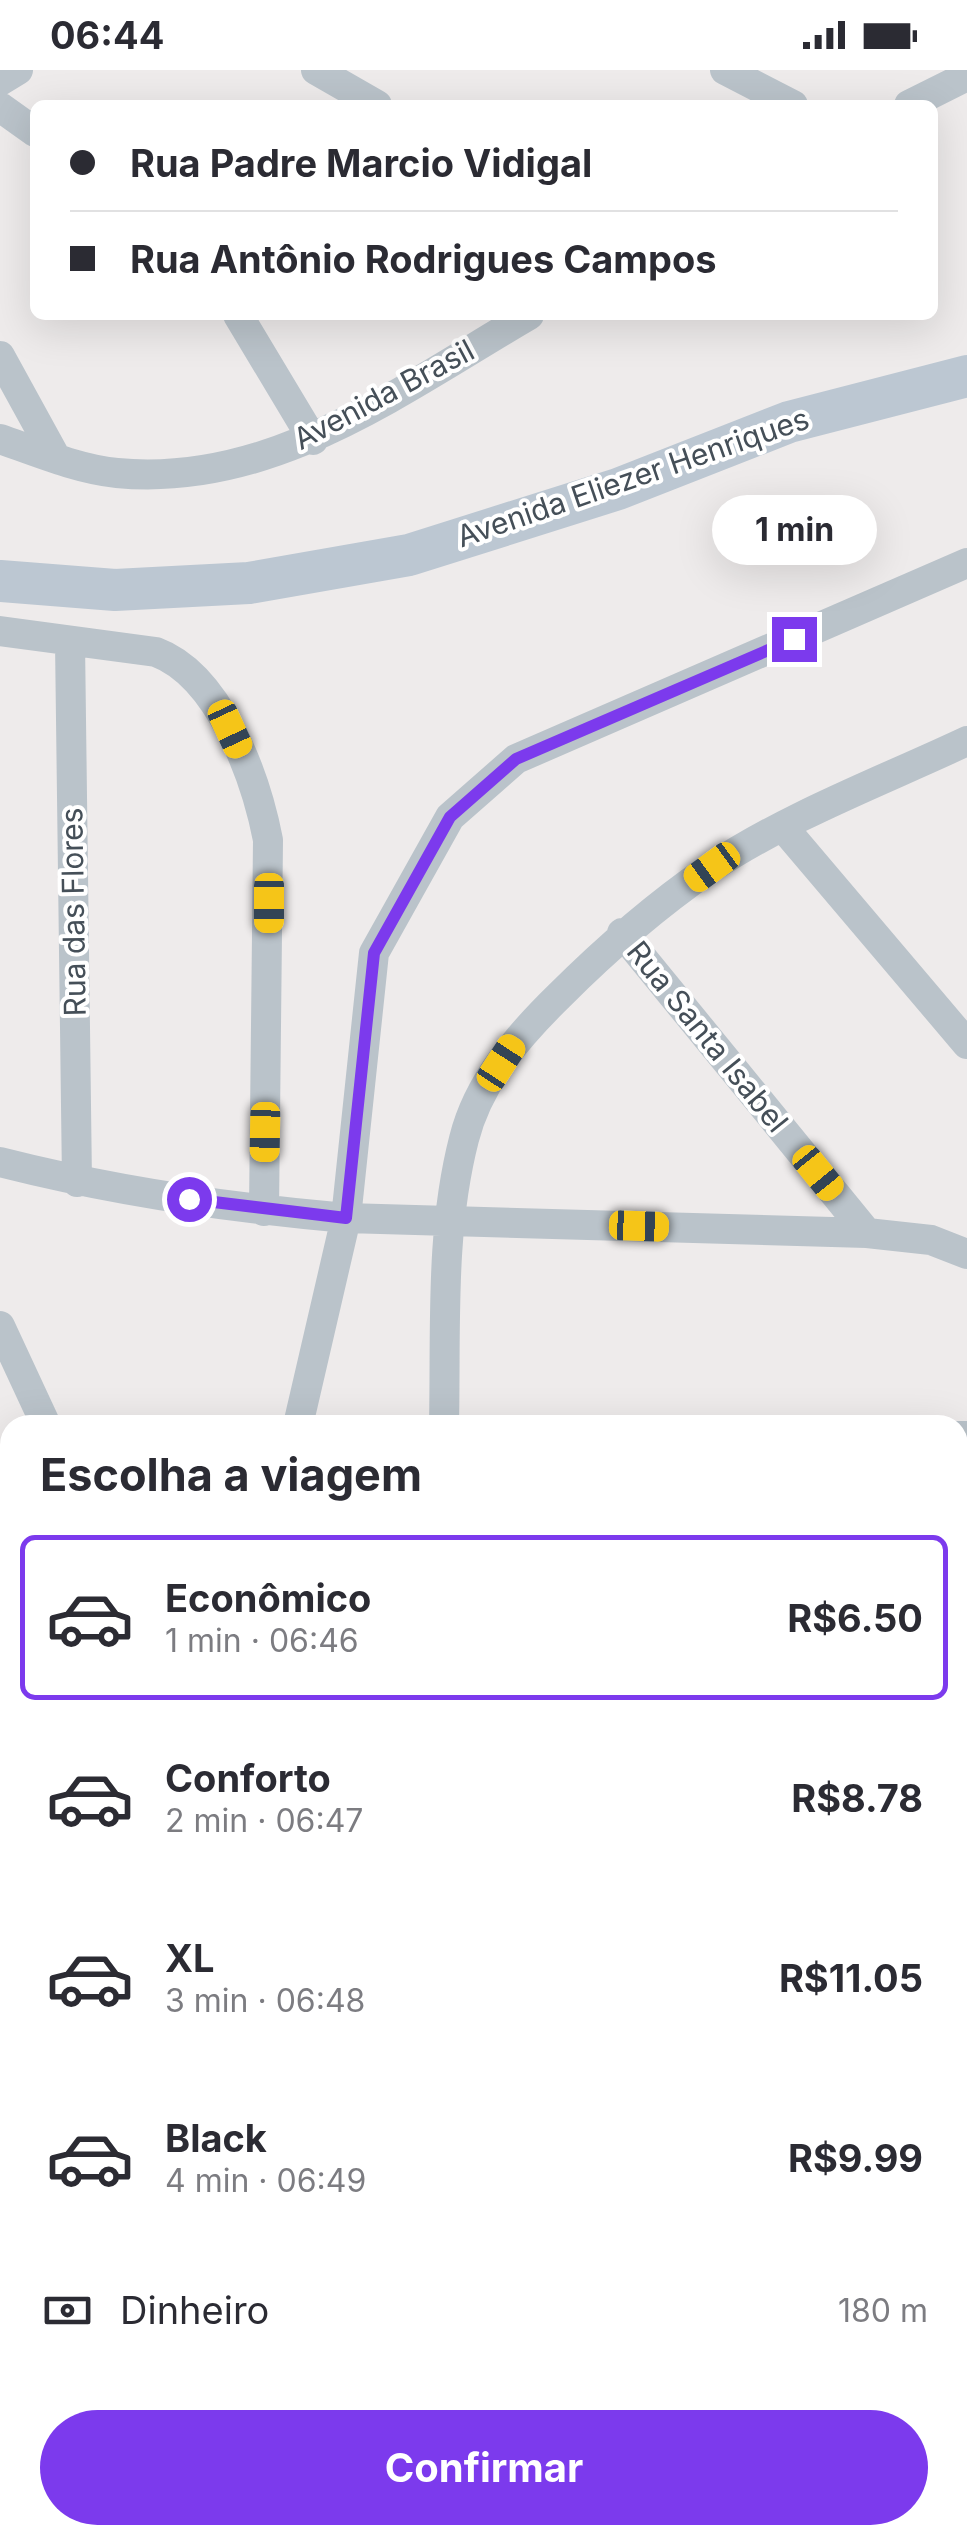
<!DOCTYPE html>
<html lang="pt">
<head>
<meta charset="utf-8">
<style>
	:root { --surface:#fff; --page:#f2f2f3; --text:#2b2b33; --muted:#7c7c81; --line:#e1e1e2; --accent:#7c3aed }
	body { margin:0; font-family:Inter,sans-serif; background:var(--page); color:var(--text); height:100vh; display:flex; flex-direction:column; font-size:38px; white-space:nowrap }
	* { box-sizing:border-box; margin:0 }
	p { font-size:32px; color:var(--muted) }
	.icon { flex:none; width:55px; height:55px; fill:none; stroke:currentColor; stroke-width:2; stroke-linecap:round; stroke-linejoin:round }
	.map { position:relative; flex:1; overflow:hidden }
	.panel { position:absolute; left:0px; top:1345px; width:968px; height:1130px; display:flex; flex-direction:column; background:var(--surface); border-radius:30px 30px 0 0; box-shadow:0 10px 40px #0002 }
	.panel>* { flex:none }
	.guide { position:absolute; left:30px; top:30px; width:908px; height:220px; border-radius:15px; box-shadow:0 10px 40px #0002; display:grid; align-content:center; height:220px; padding:0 40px; background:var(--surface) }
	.end { position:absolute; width:45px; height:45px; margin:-22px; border:12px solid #7c3aed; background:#fff; box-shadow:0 0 0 5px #fff }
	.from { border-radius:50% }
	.bubble { position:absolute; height:70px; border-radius:35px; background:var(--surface); box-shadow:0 10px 40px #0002; font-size:32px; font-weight:700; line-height:70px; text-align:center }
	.car { position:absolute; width:30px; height:60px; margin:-30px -15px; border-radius:12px; box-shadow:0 0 8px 2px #0007; background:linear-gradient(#f5c518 24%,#345 0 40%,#f5c518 0 76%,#345 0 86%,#f5c518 0) }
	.guide b { display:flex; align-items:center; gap:35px; height:95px; font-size:38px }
	.guide b+b { border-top:2px solid var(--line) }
	.guide i { width:25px; height:25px; background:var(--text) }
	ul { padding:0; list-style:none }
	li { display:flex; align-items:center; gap:30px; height:165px; margin:0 20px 15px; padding:0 20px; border:5px solid transparent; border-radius:15px }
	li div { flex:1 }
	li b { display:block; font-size:38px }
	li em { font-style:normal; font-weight:700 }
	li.on { border-color:var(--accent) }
	li>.icon { width:90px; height:90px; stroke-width:1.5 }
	h2 { padding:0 40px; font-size:45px; line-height:120px }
	.pay { display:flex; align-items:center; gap:25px; height:110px; padding:0 40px; font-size:38px }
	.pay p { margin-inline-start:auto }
	.cta { display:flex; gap:20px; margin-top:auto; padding:20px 40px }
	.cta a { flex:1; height:115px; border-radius:60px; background:var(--accent); color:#fff; font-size:40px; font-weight:700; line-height:115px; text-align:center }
	.status { display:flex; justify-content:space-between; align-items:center; height:70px; padding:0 50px; background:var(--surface); direction:ltr }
	.status svg { height:28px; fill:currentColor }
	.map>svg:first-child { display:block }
</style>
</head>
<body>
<div class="status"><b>06:44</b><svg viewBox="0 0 49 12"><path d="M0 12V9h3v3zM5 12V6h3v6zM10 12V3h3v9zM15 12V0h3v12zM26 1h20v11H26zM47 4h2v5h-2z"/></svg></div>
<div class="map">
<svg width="967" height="2475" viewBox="0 0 967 2475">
	<rect width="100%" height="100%" fill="#eeebeb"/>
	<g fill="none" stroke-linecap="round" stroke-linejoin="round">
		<path stroke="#bac3ca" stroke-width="30" d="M316 0 377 35
			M725 0 793 35
			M0 11 18 0
			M909 35 967 6
			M0 37 35 62
			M238 245 313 370
			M0 286 56 388
			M0 369C37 382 78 399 117 403 272 418 402 319 529 245
			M0 561 156 582C220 606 256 708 268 770L264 1141
			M70 572 77 1112
			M783 757 967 974
			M622 863 867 1163
			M0 1092C114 1121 230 1138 346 1148L867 1163 931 1170 967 1184
			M0 1256 46 1355
			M298 1355 346 1148 374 883 450 747 516 689 967 493
			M444 1355C446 1260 440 1162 464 1069 478 1012 519 965 559 926 606 879 654 837 709 799 788 746 882 711 967 671
			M958 1366H967
			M958 1594H967
			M958 1713 967 1706
			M958 2033 967 2035
			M958 2101 967 2115
			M958 2298 967 2295
			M392 2475 395 2465
			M803 2475 806 2465"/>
		<path stroke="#bcc7d2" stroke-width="42" d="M0 511 115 520 249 513 409 485 618 419 789 352 967 306"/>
	</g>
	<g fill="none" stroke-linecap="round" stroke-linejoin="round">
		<path stroke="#7c3aed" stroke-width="12" d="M189 1129 346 1148 374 883 450 747 516 689 794 569"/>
	</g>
	<g text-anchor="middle" stroke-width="8" stroke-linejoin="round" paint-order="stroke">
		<g font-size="30" fill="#454f58" stroke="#fff">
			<text transform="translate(384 325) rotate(-28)" y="10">Avenida Brasil</text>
			<text transform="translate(633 408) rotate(-19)" y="10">Avenida Eliezer Henriques</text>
			<text transform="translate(74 842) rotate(-91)" y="10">Rua das Flores</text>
			<text transform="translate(707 967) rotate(51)" y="10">Rua Santa Isabel</text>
		</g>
	</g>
</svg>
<i class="end from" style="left:189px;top:1129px"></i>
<i class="end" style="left:794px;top:569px"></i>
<div class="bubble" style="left:712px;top:425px;width:165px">1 min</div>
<i class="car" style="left:230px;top:659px;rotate:155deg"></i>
<i class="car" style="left:712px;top:797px;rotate:234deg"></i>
<i class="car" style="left:269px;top:833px;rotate:180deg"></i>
<i class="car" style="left:501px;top:993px;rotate:33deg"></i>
<i class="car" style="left:265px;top:1062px;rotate:181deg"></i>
<i class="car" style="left:818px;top:1103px;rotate:141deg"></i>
<i class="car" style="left:639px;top:1156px;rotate:92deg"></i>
<div class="guide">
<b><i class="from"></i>Rua Padre Marcio Vidigal</b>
<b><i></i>Rua Antônio Rodrigues Campos</b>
</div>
<section class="panel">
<h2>Escolha a viagem</h2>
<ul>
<li class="on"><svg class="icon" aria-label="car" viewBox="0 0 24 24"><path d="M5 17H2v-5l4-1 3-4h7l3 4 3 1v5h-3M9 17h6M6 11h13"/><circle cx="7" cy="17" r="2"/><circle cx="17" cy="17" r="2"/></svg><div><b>Econômico</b><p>1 min · 06:46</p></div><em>R$6.50</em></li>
<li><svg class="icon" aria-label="car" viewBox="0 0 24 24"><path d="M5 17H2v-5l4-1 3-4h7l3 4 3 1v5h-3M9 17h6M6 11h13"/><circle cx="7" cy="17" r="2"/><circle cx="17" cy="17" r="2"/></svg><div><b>Conforto</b><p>2 min · 06:47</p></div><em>R$8.78</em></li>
<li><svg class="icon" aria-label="car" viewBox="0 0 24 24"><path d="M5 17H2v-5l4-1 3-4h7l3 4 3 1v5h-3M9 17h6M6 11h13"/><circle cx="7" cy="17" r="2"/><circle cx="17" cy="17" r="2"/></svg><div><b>XL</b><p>3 min · 06:48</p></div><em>R$11.05</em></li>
<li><svg class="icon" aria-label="car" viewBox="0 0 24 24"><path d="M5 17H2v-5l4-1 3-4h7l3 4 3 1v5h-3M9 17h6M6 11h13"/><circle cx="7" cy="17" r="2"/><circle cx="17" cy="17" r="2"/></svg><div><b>Black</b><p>4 min · 06:49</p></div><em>R$9.99</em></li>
</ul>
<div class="pay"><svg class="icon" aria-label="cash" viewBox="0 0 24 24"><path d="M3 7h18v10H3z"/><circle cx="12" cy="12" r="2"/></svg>Dinheiro<p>180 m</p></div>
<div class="cta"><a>Confirmar</a></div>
</section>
</div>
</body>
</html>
